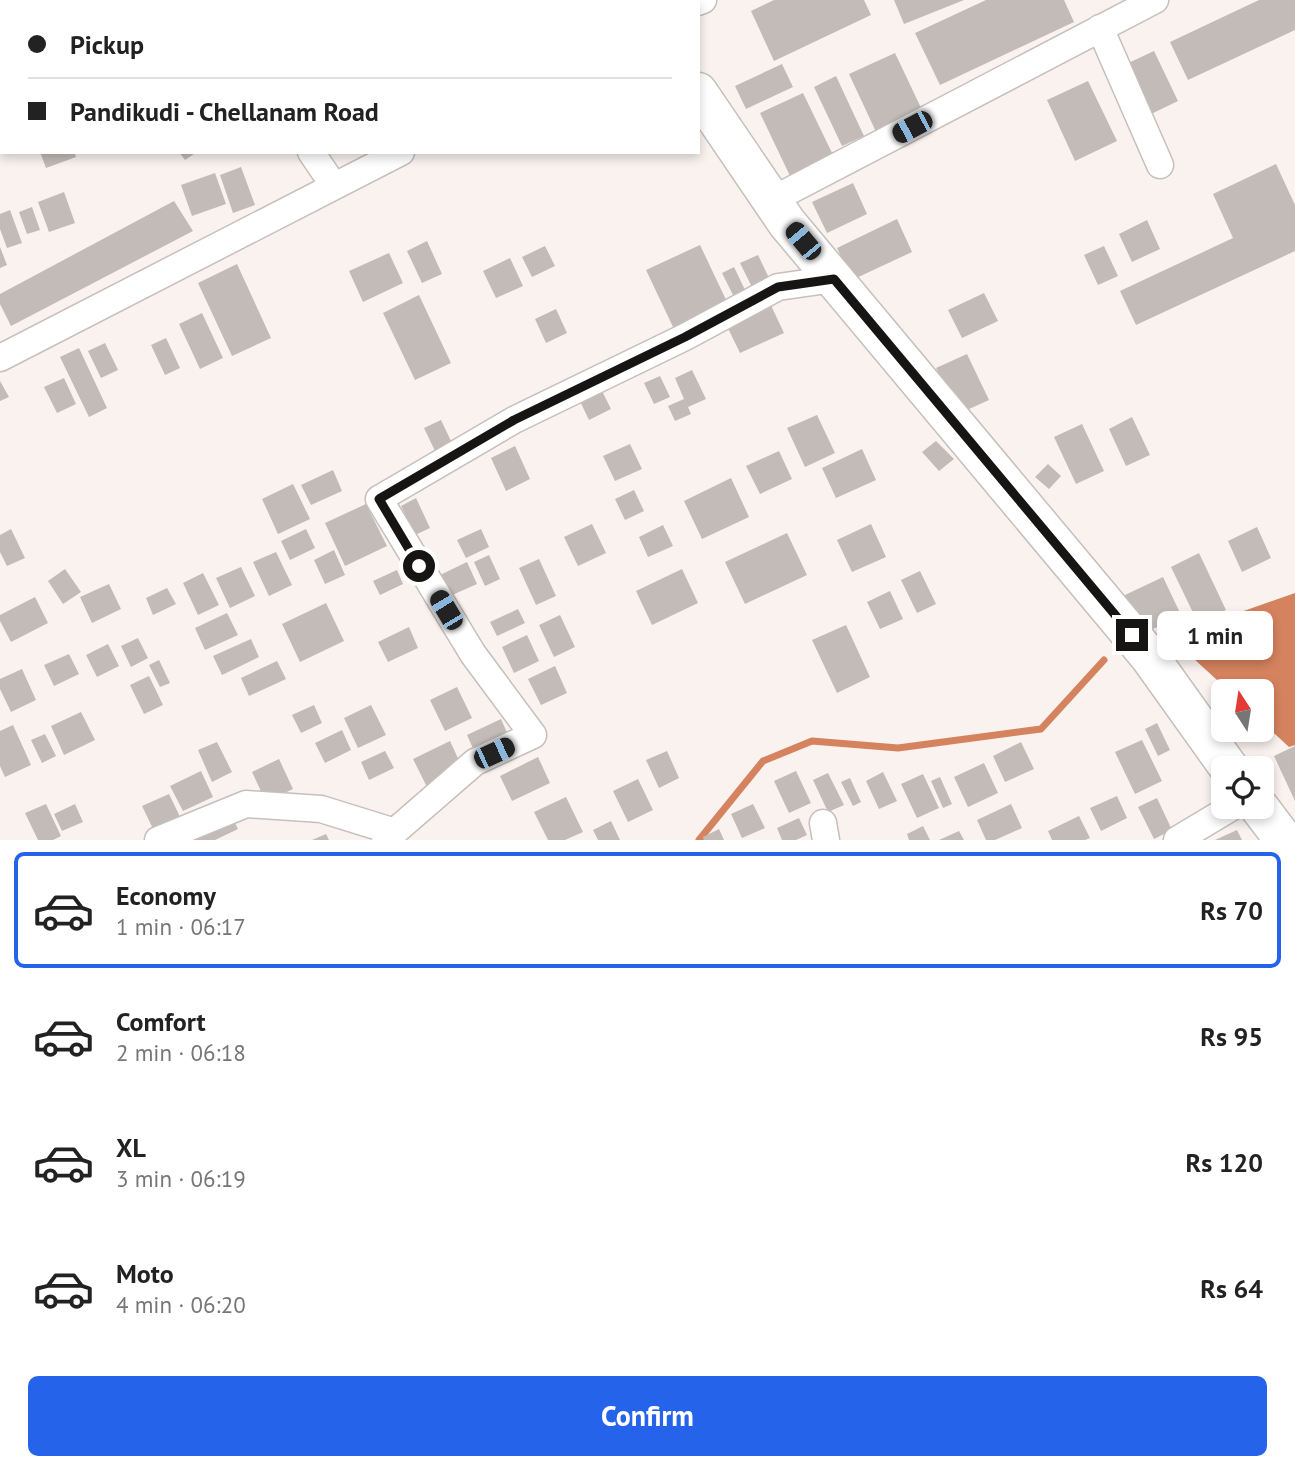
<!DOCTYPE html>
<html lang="en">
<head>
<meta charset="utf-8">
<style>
	:root { --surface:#fff; --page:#f6f6f6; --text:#222; --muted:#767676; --line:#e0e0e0; --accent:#2563eb }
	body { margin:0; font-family:"PT Sans",sans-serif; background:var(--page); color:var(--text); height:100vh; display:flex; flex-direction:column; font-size:26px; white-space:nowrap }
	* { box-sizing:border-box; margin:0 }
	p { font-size:23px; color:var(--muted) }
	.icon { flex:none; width:38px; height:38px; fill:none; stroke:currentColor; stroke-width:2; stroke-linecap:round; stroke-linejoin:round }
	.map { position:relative; height:840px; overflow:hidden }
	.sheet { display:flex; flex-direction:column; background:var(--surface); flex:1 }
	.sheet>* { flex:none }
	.hud { position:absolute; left:0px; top:0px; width:700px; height:154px; box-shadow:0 4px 10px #0003; display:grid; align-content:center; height:154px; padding:0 28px; background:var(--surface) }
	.needle { width:46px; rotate:348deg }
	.buttons { position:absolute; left:1211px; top:679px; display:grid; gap:14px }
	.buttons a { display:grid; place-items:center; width:63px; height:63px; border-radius:10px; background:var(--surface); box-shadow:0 4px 10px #0003; font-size:35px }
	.end { position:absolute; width:32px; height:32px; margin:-16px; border:9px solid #171514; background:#fff; box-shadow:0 0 0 4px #fff }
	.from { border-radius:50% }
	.bubble { position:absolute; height:49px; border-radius:10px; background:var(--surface); box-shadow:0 4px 10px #0003; font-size:23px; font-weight:700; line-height:49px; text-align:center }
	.car { position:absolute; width:21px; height:42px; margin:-21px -10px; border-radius:9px; box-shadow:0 0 5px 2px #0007; background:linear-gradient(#222 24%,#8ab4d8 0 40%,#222 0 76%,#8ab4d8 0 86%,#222 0) }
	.hud b { display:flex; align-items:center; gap:24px; height:66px; font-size:26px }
	.hud b+b { border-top:2px solid var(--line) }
	.hud i { width:18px; height:18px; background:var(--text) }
	ul { padding:12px 0 0; list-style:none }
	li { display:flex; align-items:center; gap:21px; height:116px; margin:0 14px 10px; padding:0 14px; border:4px solid transparent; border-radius:10px }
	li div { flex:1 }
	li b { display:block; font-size:26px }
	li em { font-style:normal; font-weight:700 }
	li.on { border-color:var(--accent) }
	li>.icon { width:63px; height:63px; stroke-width:1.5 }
	.action { display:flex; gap:14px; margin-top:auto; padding:14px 28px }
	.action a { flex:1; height:80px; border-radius:10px; background:var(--accent); color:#fff; font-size:28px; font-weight:700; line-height:80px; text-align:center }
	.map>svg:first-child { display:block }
</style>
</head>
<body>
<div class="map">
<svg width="1295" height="840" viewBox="0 0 1295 840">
	<rect width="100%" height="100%" fill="#f9f2ef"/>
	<path fill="#d5825e" d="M1295 593V745L1289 747 1262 722V691H1229L1170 637Z"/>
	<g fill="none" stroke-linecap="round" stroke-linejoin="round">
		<path stroke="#d5825e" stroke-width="7" d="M699 840 763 761 812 741 898 748 1041 729 1104 660"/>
	</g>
	<path fill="#c2bbb8" d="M774 0H864L871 15 774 61 751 11Z
		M894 0H964L904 24Z
		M986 0H1064L1074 22 940 85 915 33Z
		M1259 0H1295V30L1188 80 1170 42Z
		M1154 51 1178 101 1147 116 1124 65Z
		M895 53 923 112 877 134 849 74Z
		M782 64 793 87 746 109 735 86Z
		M836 76 864 136 842 146 814 87Z
		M1088 81 1117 141 1075 161 1047 100Z
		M803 93 834 157 791 178 760 113Z
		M40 152H74L76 157 46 168Z
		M179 152H197L185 160Z
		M1276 164 1295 205V251L1136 325 1120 291 1233 238 1213 194Z
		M241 167 255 205 233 213 220 175Z
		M215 173 226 204 192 216 181 185Z
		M853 183 867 214 827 233 812 202Z
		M64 192 75 223 49 232 38 202Z
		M174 201 193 231 11 326 0 304V294Z
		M32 207 40 230 27 234 19 212Z
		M10 210 22 243 7 248 0 229V214Z
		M897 219 912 252 852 280 837 248Z
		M1147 220 1160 249 1132 262 1119 234Z
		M427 241 442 274 422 283 407 251Z
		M700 245 728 304 674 329 646 270Z
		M545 246 555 266 532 277 522 257Z
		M1104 246 1118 276 1098 285 1084 255Z
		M0 247 7 265 0 268Z
		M389 253 403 283 363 302 349 271Z
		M758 255 769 278 752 287 740 263Z
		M510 258 523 286 496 298 483 271Z
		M237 264 271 338 232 356 198 283Z
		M734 267 745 290 733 295 722 273Z
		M984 293 998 321 962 338 948 310Z
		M419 295 451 363 415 380 383 313Z
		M768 299 784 333 740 353 724 320Z
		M556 309 567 333 546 343 535 319Z
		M202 313 223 358 200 369 179 324Z
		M166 338 180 368 165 375 151 345Z
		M105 343 118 370 101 378 88 351Z
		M79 348 107 408 89 417 60 357Z
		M967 354 989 400 958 414 936 368Z
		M692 370 706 399 688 407 691 414 675 421 668 406 684 399 675 378Z
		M660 376 670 397 654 404 644 383Z
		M64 378 76 404 57 413 44 387Z
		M0 381 9 397 0 401Z
		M599 385 611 409 589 420 577 395Z
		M817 415 835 453 805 467 787 428Z
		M1132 417 1150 455 1126 466 1109 429Z
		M441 420 452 443 435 451 424 428Z
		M1082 424 1104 471 1076 484 1054 437Z
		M936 441 954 459 939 471 922 452Z
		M630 444 642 469 615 481 603 456Z
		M515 446 530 479 506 491 491 458Z
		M862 449 876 480 836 498 822 468Z
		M779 451 792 479 760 494 746 466Z
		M1048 464 1061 476 1049 489 1035 477Z
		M333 470 342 491 311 505 301 485Z
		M731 478 749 517 702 539 684 501Z
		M293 484 310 519 278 534 262 499Z
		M634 490 644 511 625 520 615 499Z
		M416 498 430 528 415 535 401 506Z
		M366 504 387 546 345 566 325 523Z
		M592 524 606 553 578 566 564 537Z
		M871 524 886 557 852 572 837 540Z
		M663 525 673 546 648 557 639 537Z
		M1257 527 1271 558 1242 572 1228 541Z
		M11 529 25 558 7 566 0 552V535Z
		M306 529 315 548 290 560 281 541Z
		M481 529 489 547 466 558 457 540Z
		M787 533 807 575 745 604 725 562Z
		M334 550 345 575 325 584 314 560Z
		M276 552 292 585 269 596 253 562Z
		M1199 553 1226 610 1198 623 1171 567Z
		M489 555 500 579 485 586 474 562Z
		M539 559 556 596 536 605 519 568Z
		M467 562 477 584 450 596 440 575Z
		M241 567 255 596 230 608 216 578Z
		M65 569 81 592 63 604 48 581Z
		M682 569 698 603 652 625 636 591Z
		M397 570 403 584 380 595 373 581Z
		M920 571 936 604 917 613 901 580Z
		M203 573 219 605 198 615 183 583Z
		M1163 577 1181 615 1143 634 1125 595Z
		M109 584 121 609 92 623 80 597Z
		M167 588 176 604 153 615 146 598Z
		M890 591 903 619 880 629 867 602Z
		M35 597 48 623 11 642 0 621V615Z
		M326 603 344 641 300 662 282 624Z
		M518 609 525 623 497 636 490 622Z
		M227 613 238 635 205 650 195 628Z
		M560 615 575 647 554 657 539 625Z
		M846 625 870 677 837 693 812 640Z
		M409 627 418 648 388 662 378 642Z
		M527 635 539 661 514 673 502 647Z
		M138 638 148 658 131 667 121 646Z
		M251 639 259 657 222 675 213 656Z
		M108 644 119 666 97 677 86 655Z
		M69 654 79 674 54 686 44 665Z
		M159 660 170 683 160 687 149 665Z
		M277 661 286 679 249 696 241 678Z
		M555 666 567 693 541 705 528 679Z
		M22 669 36 700 11 712 0 689V679Z
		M149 676 163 705 144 714 130 685Z
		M457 687 472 718 445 731 430 700Z
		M314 705 322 723 301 733 292 715Z
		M371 705 386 735 358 748 344 718Z
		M81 712 95 740 64 755 51 726Z
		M501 719 509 737 475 753 467 735Z
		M1157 723 1170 750 1158 756 1145 729Z
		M13 725 31 765 5 777 0 766V731Z
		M342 730 351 750 325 763 315 743Z
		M45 734 56 756 42 763 31 740Z
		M1142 740 1162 781 1135 794 1115 752Z
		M450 741 463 769 428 789 413 759Z
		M217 742 232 772 212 782 198 750Z
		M1021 742 1034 769 1005 782 993 756Z
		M1295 746V801L1274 756Z
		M385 751 394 768 369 780 361 762Z
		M667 751 679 778 659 788 646 760Z
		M538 757 550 783 512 801 500 776Z
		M279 759 293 789 266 802 252 772Z
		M984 763 998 793 968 807 954 777Z
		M201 771 213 797 183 811 170 786Z
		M796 771 811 803 789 813 774 781Z
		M883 772 897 801 879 809 866 781Z
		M828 773 844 805 828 812 813 780Z
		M923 774 939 808 917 818 901 784Z
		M940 777 952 804 943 808 931 781Z
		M850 778 861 802 853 806 841 782Z
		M638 779 653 810 628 822 613 791Z
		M169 794 183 823 156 835 142 806Z
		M1117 796 1127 818 1101 831 1090 808Z
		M566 797 583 832 565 840H548L534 812Z
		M1157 798 1172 830 1154 839 1138 807Z
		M46 804 61 836 53 840H38L25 813Z
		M75 804 83 822 62 831 54 814Z
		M753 804 765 828 742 838 731 814Z
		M1011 804 1022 828 995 840H986L977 820Z
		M231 815 238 829 215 840H196L192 834Z
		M1079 816 1090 838 1085 840H1052L1048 831Z
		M799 818 807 835 796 840H782L777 828Z
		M611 821 620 840H598L593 830Z
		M923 826 930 840H909L907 834Z
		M719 829 724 840H704L703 837Z
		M1237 830 1242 840H1215Z
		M959 831 964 840H939Z
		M326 834 329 840H312Z"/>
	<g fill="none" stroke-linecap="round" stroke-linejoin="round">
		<defs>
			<path id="street" d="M200 0 201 2
				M698 2 703 0
				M1100 28 1160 165
				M311 152 334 186
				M772 200 1155 0
				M0 358 401 152
				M823 823 826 840
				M158 840 246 804 321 809 395 832
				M385 840 475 762 533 735 473 654 379 499 514 420 685 337 778 287 834 279
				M1177 840 1232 807"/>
			<path id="primary" d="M636 0 637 2
				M698 92 787 223 1149 656 1229 768
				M1259 807 1284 840"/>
		</defs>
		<use href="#street" stroke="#c6bfbc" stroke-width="29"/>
		<use href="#primary" stroke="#c6bfbc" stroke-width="41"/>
		<use href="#street" stroke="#fff" stroke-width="26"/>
		<use href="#primary" stroke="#fff" stroke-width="38"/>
	</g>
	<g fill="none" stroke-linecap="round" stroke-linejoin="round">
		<path stroke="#171514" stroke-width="9" d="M419 566 379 499 514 420 685 337 778 287 834 279 1132 635"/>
	</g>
</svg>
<div class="buttons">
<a><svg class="needle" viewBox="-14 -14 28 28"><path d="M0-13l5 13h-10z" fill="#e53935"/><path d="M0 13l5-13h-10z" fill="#767676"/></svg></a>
<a><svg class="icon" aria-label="locate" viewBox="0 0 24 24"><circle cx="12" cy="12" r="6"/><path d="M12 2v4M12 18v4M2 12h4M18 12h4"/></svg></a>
</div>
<i class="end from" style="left:419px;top:566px"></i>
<i class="end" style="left:1132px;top:635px"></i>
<div class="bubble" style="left:1157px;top:611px;width:116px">1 min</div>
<i class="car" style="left:912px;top:127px;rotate:242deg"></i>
<i class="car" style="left:803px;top:241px;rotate:320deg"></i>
<i class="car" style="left:446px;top:610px;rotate:329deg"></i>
<i class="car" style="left:494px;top:753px;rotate:65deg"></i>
<div class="hud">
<b><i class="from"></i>Pickup</b>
<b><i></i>Pandikudi - Chellanam Road</b>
</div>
</div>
<section class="sheet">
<ul>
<li class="on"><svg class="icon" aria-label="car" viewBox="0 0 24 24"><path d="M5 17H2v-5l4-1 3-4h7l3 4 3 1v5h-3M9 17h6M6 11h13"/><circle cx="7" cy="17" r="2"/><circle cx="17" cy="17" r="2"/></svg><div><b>Economy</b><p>1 min · 06:17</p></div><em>Rs 70</em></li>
<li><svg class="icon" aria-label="car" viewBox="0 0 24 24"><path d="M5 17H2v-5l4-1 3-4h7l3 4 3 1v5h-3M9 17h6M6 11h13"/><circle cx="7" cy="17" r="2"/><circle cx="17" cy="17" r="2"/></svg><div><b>Comfort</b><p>2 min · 06:18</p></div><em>Rs 95</em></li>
<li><svg class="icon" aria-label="car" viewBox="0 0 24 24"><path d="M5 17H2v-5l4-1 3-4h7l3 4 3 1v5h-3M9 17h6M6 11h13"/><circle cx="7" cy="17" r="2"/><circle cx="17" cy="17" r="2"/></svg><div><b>XL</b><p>3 min · 06:19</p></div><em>Rs 120</em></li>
<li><svg class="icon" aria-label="car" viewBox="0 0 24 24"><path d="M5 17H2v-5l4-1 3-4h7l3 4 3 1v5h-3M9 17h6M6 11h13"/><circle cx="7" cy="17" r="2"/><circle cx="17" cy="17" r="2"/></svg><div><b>Moto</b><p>4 min · 06:20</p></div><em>Rs 64</em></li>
</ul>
<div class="action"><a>Confirm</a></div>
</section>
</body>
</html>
